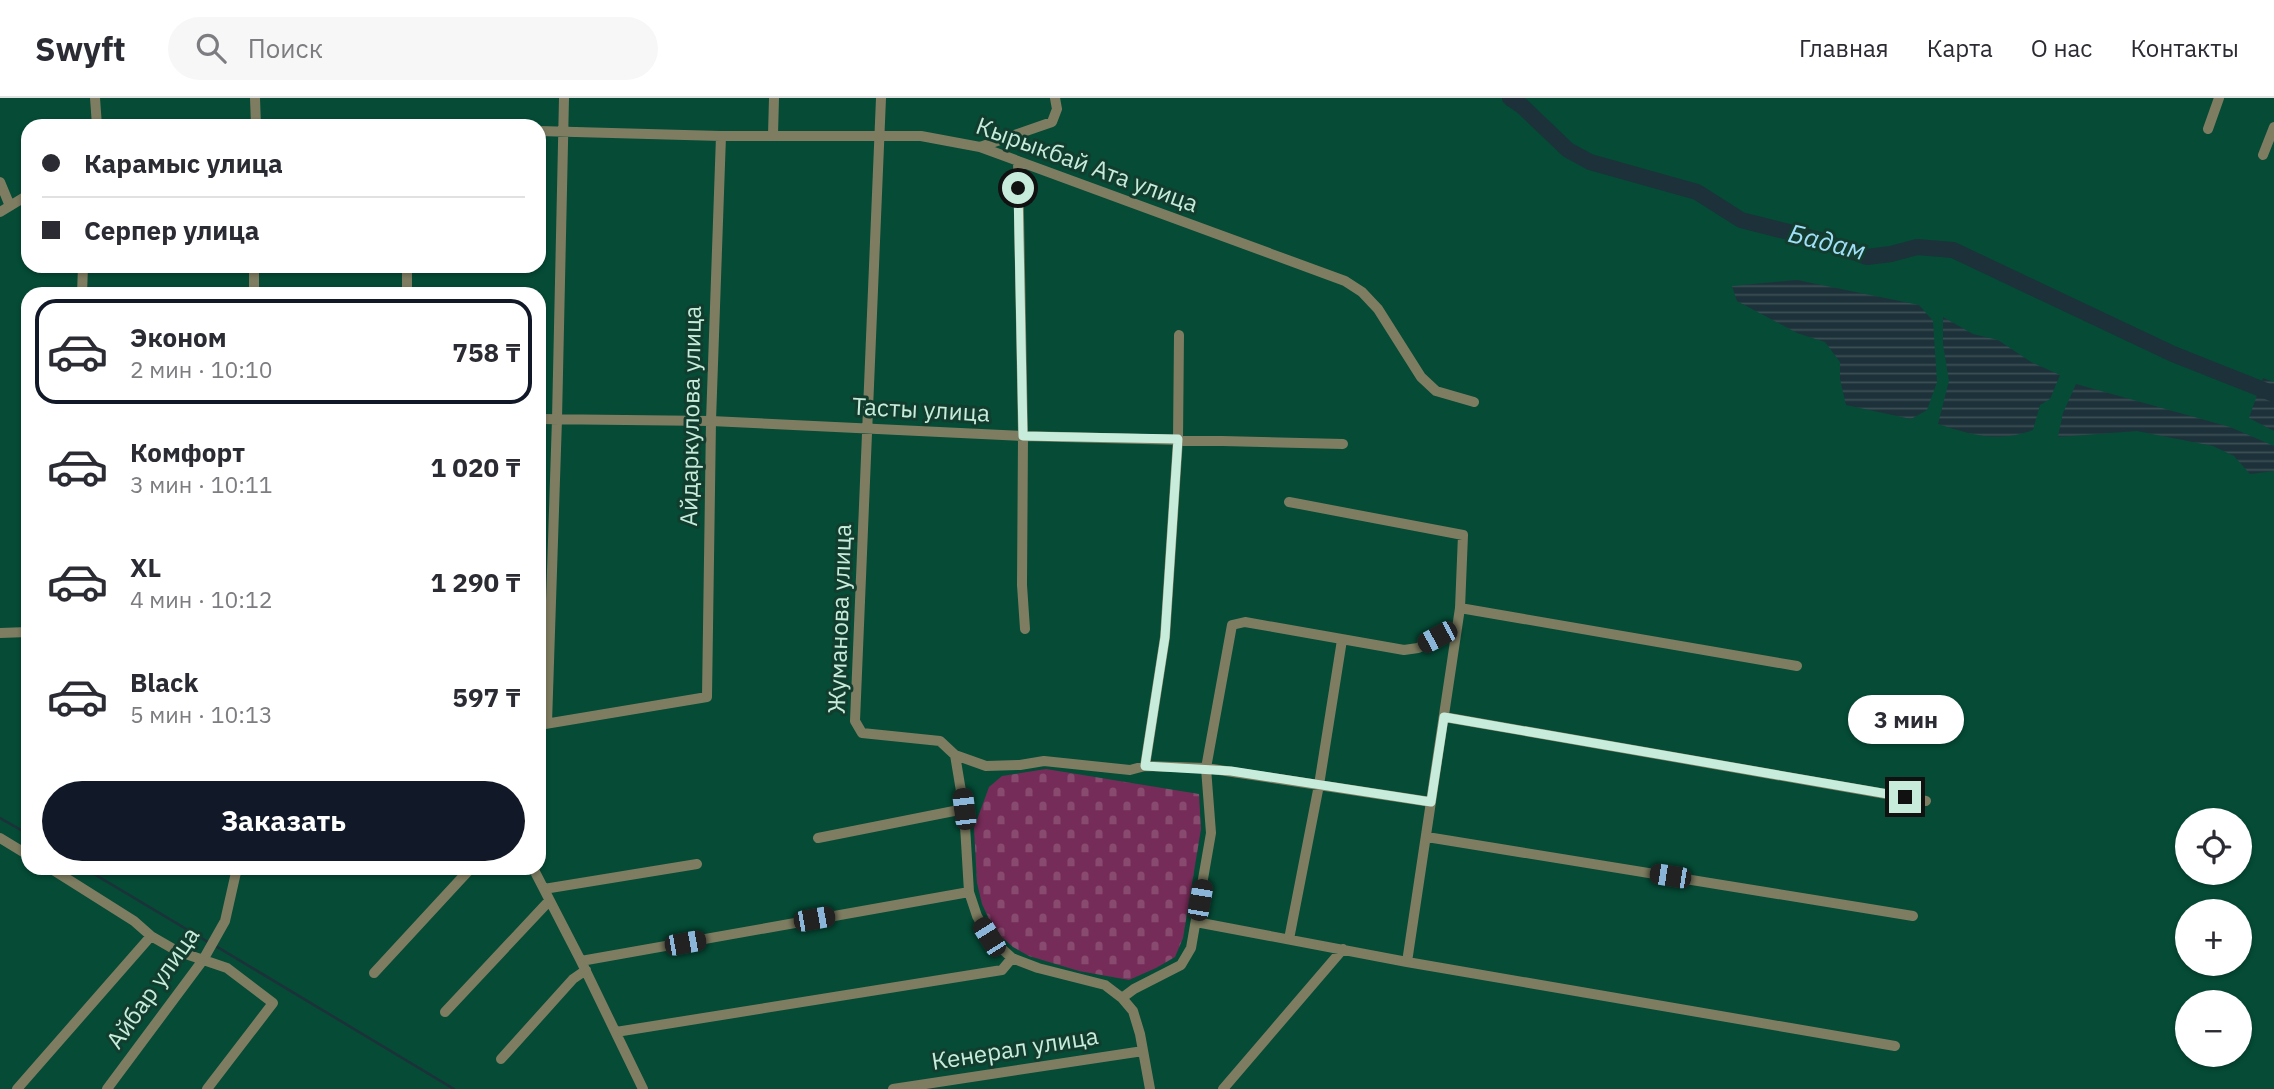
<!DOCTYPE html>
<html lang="ru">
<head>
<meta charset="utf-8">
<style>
	:root { --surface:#fff; --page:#f7f7f7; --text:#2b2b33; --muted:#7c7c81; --line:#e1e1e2; --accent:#111827 }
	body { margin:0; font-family:"IBM Plex Sans",sans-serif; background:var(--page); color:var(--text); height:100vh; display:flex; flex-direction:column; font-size:26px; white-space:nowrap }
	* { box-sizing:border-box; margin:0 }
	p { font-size:23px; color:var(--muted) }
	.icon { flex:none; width:38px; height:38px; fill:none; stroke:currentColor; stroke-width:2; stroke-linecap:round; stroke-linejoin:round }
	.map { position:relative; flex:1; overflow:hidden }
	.drawer { position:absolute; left:21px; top:189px; width:525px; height:588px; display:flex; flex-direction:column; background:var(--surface); border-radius:21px; box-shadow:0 2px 5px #0004 }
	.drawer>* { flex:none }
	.top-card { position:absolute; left:21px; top:21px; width:525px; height:154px; border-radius:21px; box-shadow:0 2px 5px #0004; display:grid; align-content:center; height:154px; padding:0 21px; background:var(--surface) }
	.controls { position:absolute; left:2175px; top:710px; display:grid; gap:14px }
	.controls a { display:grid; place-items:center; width:77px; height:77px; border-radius:50%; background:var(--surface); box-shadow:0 2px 5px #0004; font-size:35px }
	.end { position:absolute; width:32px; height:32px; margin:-16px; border:9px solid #c7ecdc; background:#111; box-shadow:0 0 0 4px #111 }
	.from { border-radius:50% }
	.bubble { position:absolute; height:49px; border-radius:24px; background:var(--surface); box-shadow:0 2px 5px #0004; font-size:23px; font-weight:700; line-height:49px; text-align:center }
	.car { position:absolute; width:21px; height:42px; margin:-21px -10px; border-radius:9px; box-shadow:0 0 5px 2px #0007; background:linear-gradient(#222 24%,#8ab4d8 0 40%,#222 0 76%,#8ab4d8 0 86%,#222 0) }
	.top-card b { display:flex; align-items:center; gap:24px; height:66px; font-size:26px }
	.top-card b+b { border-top:2px solid var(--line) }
	.top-card i { width:18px; height:18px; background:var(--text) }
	ul { padding:12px 0 0; list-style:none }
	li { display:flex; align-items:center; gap:21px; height:105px; margin:0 14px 10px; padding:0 7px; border:4px solid transparent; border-radius:21px }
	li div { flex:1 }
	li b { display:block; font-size:26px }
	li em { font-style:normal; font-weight:700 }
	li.on { border-color:var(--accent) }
	li>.icon { width:63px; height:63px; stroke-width:1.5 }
	.cta { display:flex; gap:14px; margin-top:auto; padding:14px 21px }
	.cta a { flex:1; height:80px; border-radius:42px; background:var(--accent); color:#fff; font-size:28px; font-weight:700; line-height:80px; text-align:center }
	header { display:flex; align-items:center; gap:42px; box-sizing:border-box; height:98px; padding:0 35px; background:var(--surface); border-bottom:2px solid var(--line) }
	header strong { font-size:33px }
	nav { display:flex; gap:38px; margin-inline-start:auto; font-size:24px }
	.search { width:490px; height:63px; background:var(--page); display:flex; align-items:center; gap:18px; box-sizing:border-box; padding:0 24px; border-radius:38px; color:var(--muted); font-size:26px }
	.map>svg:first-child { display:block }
</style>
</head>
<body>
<header>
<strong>Swyft</strong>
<div class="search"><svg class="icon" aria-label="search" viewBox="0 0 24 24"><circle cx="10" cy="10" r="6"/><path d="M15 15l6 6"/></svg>Поиск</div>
<nav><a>Главная</a><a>Карта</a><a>О нас</a><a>Контакты</a></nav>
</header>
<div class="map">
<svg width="2274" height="991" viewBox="0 0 2274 991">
	<defs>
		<pattern id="cemetery-stones" width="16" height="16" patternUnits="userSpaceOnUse" patternTransform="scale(1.75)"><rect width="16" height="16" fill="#762c58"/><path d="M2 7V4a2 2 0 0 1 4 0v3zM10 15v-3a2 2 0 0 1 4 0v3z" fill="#884b6f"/></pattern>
		<pattern id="water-rules" width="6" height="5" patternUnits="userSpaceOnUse" patternTransform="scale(1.75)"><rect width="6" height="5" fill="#1c3139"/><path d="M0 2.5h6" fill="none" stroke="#3c4f55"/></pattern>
	</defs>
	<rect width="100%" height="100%" fill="#054b36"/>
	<path fill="url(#cemetery-stones)" d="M1046 671 1199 696 1201 731 1183 840 1175 859 1156 870 1129 882 1079 873 1029 858 1013 849 994 832 982 806 977 785 974 730 989 689 1002 678Z"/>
	<path fill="url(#water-rules)" d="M1797 182 1919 207 1933 223 1937 284 1927 312 1911 321 1846 307 1840 281V264L1825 244 1797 235 1737 203 1732 188Z
		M1943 219 1973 236 1998 242 2031 264 2060 277 2050 301 2040 307 2033 332C1998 345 1972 337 1938 326L1949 283 1943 246Z
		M2263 280 2274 284V333L2249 320Z
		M2076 286 2230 329 2274 348V373L2250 376 2234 358 2213 348 2137 333 2058 339 2063 315Z"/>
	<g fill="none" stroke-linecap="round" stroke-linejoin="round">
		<path stroke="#1c3139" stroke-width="2.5" d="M0 720 28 736
			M84 770 208 844
			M214 847 454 991"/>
		<path stroke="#1c3139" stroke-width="16" d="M1510 0 1522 8 1568 52 1590 64 1697 94 1741 122 1820 142 1867 159 1891 156 1917 149 1953 152 2173 256 2274 296"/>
		<path stroke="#7e7d61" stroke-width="10" d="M95 0 97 28
			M255 0 256 28
			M881 0 855 623 862 635 940 643 955 657 964 711 969 794 977 818 989 839 1012 860 1038 870 1105 887 1122 900 1133 913 1140 936 1150 991
			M2208 31 2219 0
			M539 33 721 38H921L980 49 1345 183 1362 194 1378 211 1421 279 1436 293 1474 304
			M773 37 774 0
			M980 49 1052 24 1057 11 1055 0
			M2263 57 2274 29
			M1018 63 1023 338 1022 487 1025 531
			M0 84 10 108
			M0 114 28 97
			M254 168V196
			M82 196 83 168
			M407 196V168
			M539 321 711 323 1023 338 1343 346
			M1289 404 1463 437 1460 510 1407 864
			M1460 510 1797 568
			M0 535 28 534
			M1444 619 1926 703
			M547 625 557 321 564 0
			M539 627 707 599 711 323 721 38
			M955 657 986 668 1020 667 1044 663 1130 672 1145 668 1206 670 1431 704
			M1145 668 1165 539 1178 341 1179 237
			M1427 739 1913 818
			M0 740 28 757
			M818 740 964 711
			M50 770 134 823 151 838 177 853 227 870 273 905 207 991
			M533 770 581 863 643 991
			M544 791 697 766
			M1196 824 1407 864 1895 948
			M1289 841 1319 687 1342 542
			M581 863 969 794
			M374 875 471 770
			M1122 900 1134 891 1181 867 1191 850 1211 735 1206 670 1232 527 1245 524 1404 552 1418 550 1456 529
			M445 914 549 803
			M616 934 1002 872 1012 860
			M501 961 573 881 586 872
			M17 991 151 838
			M107 991 203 862 225 823 237 770
			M893 991 1143 953
			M1223 991 1343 851"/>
	</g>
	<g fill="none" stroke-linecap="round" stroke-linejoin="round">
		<path stroke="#c7ecdc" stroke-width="9" d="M1018 90 1023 338 1178 341 1165 539 1145 668 1231 673 1431 704 1444 619 1905 699"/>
	</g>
	<g text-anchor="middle" stroke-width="6" stroke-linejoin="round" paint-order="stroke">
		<g font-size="24" fill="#c7ecdc" stroke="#123d2e">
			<text transform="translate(1087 67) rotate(20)" y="8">Кырыкбай Ата улица</text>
			<text transform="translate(921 312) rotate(3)" y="8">Тасты улица</text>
			<text transform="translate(691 318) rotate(-89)" y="8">Айдаркулова улица</text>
			<text transform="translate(840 521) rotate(-88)" y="8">Жуманова улица</text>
			<text transform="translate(153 890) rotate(-55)" y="8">Айбар улица</text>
			<text transform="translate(1015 951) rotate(-9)" y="8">Кенерал улица</text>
		</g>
		<g font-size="26" font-style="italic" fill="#a1dff9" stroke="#123d2e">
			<text transform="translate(1827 144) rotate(14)" y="9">Бадам</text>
		</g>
	</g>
</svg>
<div class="controls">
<a><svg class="icon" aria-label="locate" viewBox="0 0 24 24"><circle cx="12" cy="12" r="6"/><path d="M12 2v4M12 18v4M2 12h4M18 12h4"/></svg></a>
<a>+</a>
<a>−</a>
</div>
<i class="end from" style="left:1018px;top:90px"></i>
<i class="end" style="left:1905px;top:699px"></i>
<div class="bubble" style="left:1848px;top:597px;width:116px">3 мин</div>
<i class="car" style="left:1437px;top:539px;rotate:242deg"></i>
<i class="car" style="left:964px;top:711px;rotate:353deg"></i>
<i class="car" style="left:1670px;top:778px;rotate:279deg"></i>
<i class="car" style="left:1200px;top:802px;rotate:10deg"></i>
<i class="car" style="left:814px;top:821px;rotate:80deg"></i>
<i class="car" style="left:989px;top:839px;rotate:328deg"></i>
<i class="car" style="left:685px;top:845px;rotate:80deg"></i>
<div class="top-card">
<b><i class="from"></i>Карамыс улица</b>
<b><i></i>Серпер улица</b>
</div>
<section class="drawer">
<ul>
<li class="on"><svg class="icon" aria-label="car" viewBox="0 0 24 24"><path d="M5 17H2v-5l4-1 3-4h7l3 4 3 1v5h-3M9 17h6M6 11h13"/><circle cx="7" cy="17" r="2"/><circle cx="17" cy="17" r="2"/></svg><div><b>Эконом</b><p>2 мин · 10:10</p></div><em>758 ₸</em></li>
<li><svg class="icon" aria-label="car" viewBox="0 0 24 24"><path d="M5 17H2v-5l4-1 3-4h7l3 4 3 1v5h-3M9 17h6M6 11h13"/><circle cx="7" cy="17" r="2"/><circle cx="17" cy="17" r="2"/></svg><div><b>Комфорт</b><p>3 мин · 10:11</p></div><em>1 020 ₸</em></li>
<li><svg class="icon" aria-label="car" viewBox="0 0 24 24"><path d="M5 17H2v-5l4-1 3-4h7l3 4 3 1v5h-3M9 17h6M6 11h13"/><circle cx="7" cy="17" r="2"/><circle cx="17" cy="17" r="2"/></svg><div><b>XL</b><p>4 мин · 10:12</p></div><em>1 290 ₸</em></li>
<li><svg class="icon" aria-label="car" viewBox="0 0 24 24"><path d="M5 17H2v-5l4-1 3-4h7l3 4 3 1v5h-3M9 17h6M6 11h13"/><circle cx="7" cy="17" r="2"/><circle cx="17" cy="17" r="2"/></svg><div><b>Black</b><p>5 мин · 10:13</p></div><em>597 ₸</em></li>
</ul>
<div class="cta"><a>Заказать</a></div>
</section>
</div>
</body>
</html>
